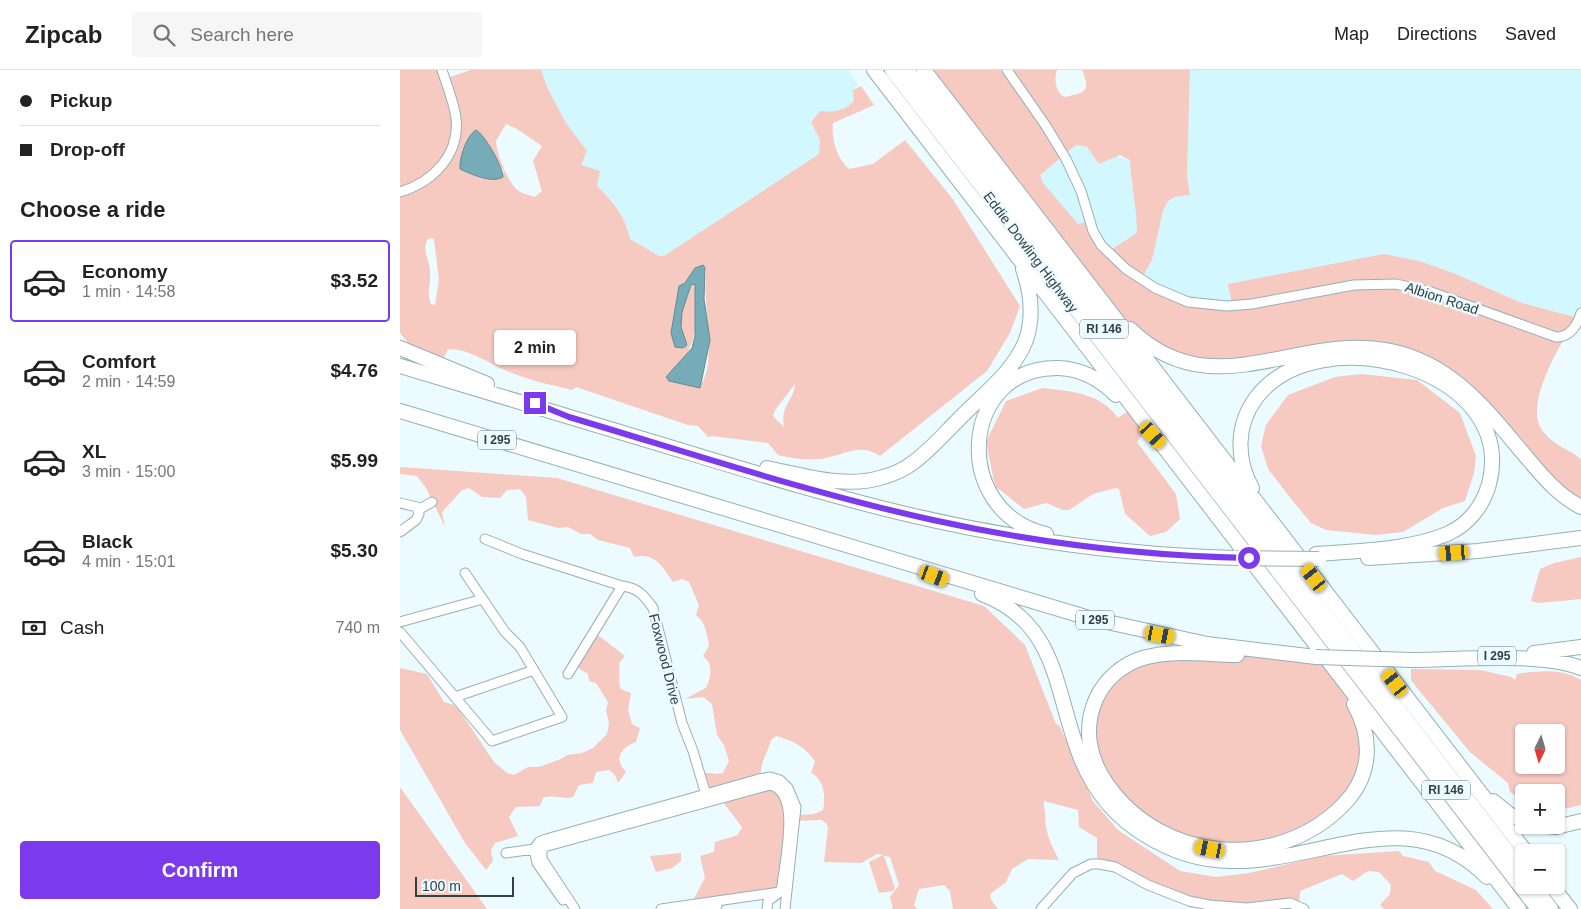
<!DOCTYPE html>
<html lang="en">
<head>
<meta charset="utf-8">
<style>
	:root { --surface:#fff; --page:#f6f6f6; --text:#222; --muted:#767676; --line:#e0e0e0; --accent:#7c3aed }
	body { margin:0; font-family:Helvetica,sans-serif; background:var(--page); color:var(--text); height:100vh; display:flex; flex-direction:column; font-size:19px; white-space:nowrap }
	* { box-sizing:border-box; margin:0 }
	p { font-size:16px; color:var(--muted) }
	.icon { flex:none; width:28px; height:28px; fill:none; stroke:currentColor; stroke-width:2; stroke-linecap:round; stroke-linejoin:round }
	.map { position:relative; flex:1; overflow:hidden }
	.details { display:flex; flex-direction:column; background:var(--surface); width:400px }
	.details>* { flex:none }
	.hud { display:grid; align-content:center; height:110px; padding:0 20px; background:var(--surface) }
	.needle { width:32px; rotate:185deg }
	.buttons { position:absolute; left:1115px; top:654px; display:grid; gap:10px }
	.buttons a { display:grid; place-items:center; width:50px; height:50px; border-radius:5px; background:var(--surface); box-shadow:0 1px 4px #0004; font-size:25px }
	.scale { position:absolute; left:15px; bottom:12px; width:99px; box-sizing:border-box; padding-left:5px; border:2px solid #343f41; border-top:0; font-size:14px; line-height:18px; white-space:nowrap; color:#343f41; -webkit-text-stroke:4px #ebfbff; paint-order:stroke }
	.end { position:absolute; width:22px; height:22px; margin:-11px; border:6px solid #7c3aed; background:#fff; box-shadow:0 0 0 2px #fff }
	.from { border-radius:50% }
	.bubble { position:absolute; height:35px; border-radius:5px; background:var(--surface); box-shadow:0 1px 4px #0004; font-size:16px; font-weight:800; line-height:35px; text-align:center }
	.car { position:absolute; width:15px; height:30px; margin:-15px -8px; border-radius:6px; box-shadow:0 0 4px 1px #0007; background:linear-gradient(#f5c518 24%,#345 0 40%,#f5c518 0 76%,#345 0 86%,#f5c518 0) }
	.hud b { display:flex; align-items:center; gap:18px; height:48px; font-size:19px }
	.hud b+b { border-top:1px solid var(--line) }
	.hud i { width:12px; height:12px; background:var(--text) }
	ul { padding:0; list-style:none }
	li { display:flex; align-items:center; gap:15px; height:82px; margin:0 10px 8px; padding:0 10px; border:2px solid transparent; border-radius:5px }
	li div { flex:1 }
	li b { display:block; font-size:19px }
	li em { font-style:normal; font-weight:800 }
	li.selected { border-color:var(--accent) }
	li>.icon { width:45px; height:45px; stroke-width:1.5 }
	h2 { padding:0 20px; font-size:22px; line-height:60px }
	.pay { display:flex; align-items:center; gap:12px; height:55px; padding:0 20px; font-size:19px }
	.pay p { margin-inline-start:auto }
	.button { display:flex; gap:10px; margin-top:auto; padding:10px 20px }
	.button a { flex:1; height:58px; border-radius:5px; background:var(--accent); color:#fff; font-size:20px; font-weight:800; line-height:58px; text-align:center }
	header { display:flex; align-items:center; gap:30px; box-sizing:border-box; height:70px; padding:0 25px; background:var(--surface); border-bottom:1px solid var(--line) }
	header strong { font-size:24px }
	nav { display:flex; gap:28px; margin-inline-start:auto; font-size:18px }
	.search { width:350px; height:45px; background:var(--page); display:flex; align-items:center; gap:12px; box-sizing:border-box; padding:0 18px; border-radius:5px; color:var(--muted); font-size:19px }
	main { display:flex; flex:1; min-height:0 }
	.map>svg:first-child { display:block }
</style>
</head>
<body>
<header>
<strong>Zipcab</strong>
<div class="search"><svg class="icon" aria-label="search" viewBox="0 0 24 24"><circle cx="10" cy="10" r="6"/><path d="M15 15l6 6"/></svg>Search here</div>
<nav><a>Map</a><a>Directions</a><a>Saved</a></nav>
</header>
<main>
<section class="details">
<div class="hud">
<b><i class="from"></i>Pickup</b>
<b><i></i>Drop-off</b>
</div>
<h2>Choose a ride</h2>
<ul>
<li class="selected"><svg class="icon" aria-label="car" viewBox="0 0 24 24"><path d="M5 17H2v-5l4-1 3-4h7l3 4 3 1v5h-3M9 17h6M6 11h13"/><circle cx="7" cy="17" r="2"/><circle cx="17" cy="17" r="2"/></svg><div><b>Economy</b><p>1 min · 14:58</p></div><em>$3.52</em></li>
<li><svg class="icon" aria-label="car" viewBox="0 0 24 24"><path d="M5 17H2v-5l4-1 3-4h7l3 4 3 1v5h-3M9 17h6M6 11h13"/><circle cx="7" cy="17" r="2"/><circle cx="17" cy="17" r="2"/></svg><div><b>Comfort</b><p>2 min · 14:59</p></div><em>$4.76</em></li>
<li><svg class="icon" aria-label="car" viewBox="0 0 24 24"><path d="M5 17H2v-5l4-1 3-4h7l3 4 3 1v5h-3M9 17h6M6 11h13"/><circle cx="7" cy="17" r="2"/><circle cx="17" cy="17" r="2"/></svg><div><b>XL</b><p>3 min · 15:00</p></div><em>$5.99</em></li>
<li><svg class="icon" aria-label="car" viewBox="0 0 24 24"><path d="M5 17H2v-5l4-1 3-4h7l3 4 3 1v5h-3M9 17h6M6 11h13"/><circle cx="7" cy="17" r="2"/><circle cx="17" cy="17" r="2"/></svg><div><b>Black</b><p>4 min · 15:01</p></div><em>$5.30</em></li>
</ul>
<div class="pay"><svg class="icon" aria-label="cash" viewBox="0 0 24 24"><path d="M3 7h18v10H3z"/><circle cx="12" cy="12" r="2"/></svg>Cash<p>740 m</p></div>
<div class="button"><a>Confirm</a></div>
</section>
<div class="map">
<svg width="1181" height="839" viewBox="0 0 1181 839">
	<rect width="100%" height="100%" fill="#ebfbff"/>
	<path fill="#d2f7ff" d="M141 0H449L458 15 453 20 454 31 446 38 439 42 420 41 412 49 411 52 420 70 419 84 264 186H259L230 169 229 161 213 131 196 116 181 95 187 81 166 53 148 19Z
		M790 0H1181V242L1178 248 1122 233 1051 202 1019 191 829 219 832 234 806 232 783 227 742 208 752 190 763 141 768 131 790 121 787 106Z
		M676 75 730 90 731 110 737 140V163L709 181 691 152 678 154 642 113 640 105Z"/>
	<path fill="#f6c9c1" fill-rule="evenodd" d="M0 0H44L47 8 71 0H141L148 19 166 53 187 81 181 95 200 101 197 116C212 130 226 147 230 169L259 186H264L419 84 420 70 411 52 420 41C435 42 443 42 454 31L453 20 461 16 474 35 433 53C431 69 437 89 449 99L473 94 505 70 552 128 620 236 610 263 587 301 480 386C459 373 447 384 426 388 411 391 393 389 378 385L368 373 312 366 308 367 298 356 288 355 176 317 172 320C152 315 131 311 112 303 93 296 69 278 48 279L42 292 16 282 0 263ZM106 54 117 59 142 76 133 91 142 121 135 127C130 125 123 124 119 121 109 116 96 82 96 71ZM74 64C90 66 94 89 104 101L102 107 60 95 62 83ZM31 168 34 169 39 210 35 235 31 234C26 224 31 212 30 202 30 190 22 182 27 170ZM302 198 306 199C306 210 305 220 306 230 307 250 315 305 298 317L273 308C281 294 291 280 294 265 299 243 295 220 302 198ZM395 314C394 331 380 335 384 357L373 346 375 340Z
		M525 0H657C654 9 655 21 664 27 686 23 691 21 682 0H790L787 106 790 125 775 127 768 131 763 141 752 190 742 208C774 222 796 232 832 234L828 214 984 184 1019 191 1051 202 1122 233 1178 248C1162 269 1123 335 1142 360 1155 377 1166 377 1181 389V434L1173 430 1110 364 1015 286 815 296 750 274 721 245ZM676 75 687 77 699 94 720 85 730 90C731 114 737 138 737 163L709 181 691 151 678 154 643 113 640 105Z
		M961 304 1017 310 1060 343 1076 386 1074 403 1065 431 1043 438 1003 462 976 465 926 460 911 453 892 430 868 399 861 376 866 355 888 325 935 307Z
		M642 318C670 321 701 323 718 348L731 339 748 358 737 372 776 424 780 449 766 462 750 466 725 444 719 419 716 418 693 424 669 440H663L646 433 624 439 595 416 586 372 606 331Z
		M0 397 157 408 584 536 625 575 656 654 659 655 693 731 718 760 780 801 816 807 849 803 923 786 999 781 1003 786 1029 792 1035 801 1076 820 1093 839H984L980 835 990 824 991 815 979 802 968 801 953 811 942 804 900 821 899 835 902 839H838L837 834 791 828 697 792V768L679 757 678 740 644 731C643 735 645 739 645 743 645 763 650 772 659 790L628 789 612 799 606 812 590 824 591 830 598 839H553L550 821 544 815 519 819 514 835 517 839H493L490 827 499 815 490 787 484 786 495 818 493 821 479 823 469 792 483 785 477 784 461 793 424 792 428 758 426 753 421 750 393 751 387 822 298 839H261L291 834 305 808 300 786 314 782 315 772 338 765 342 757 323 732 306 730 299 702 316 704 323 703 329 691 324 675 317 665 312 634 303 627 285 629 306 618C311 607 314 594 303 586L309 576C307 564 306 553 296 545L299 535 289 512 282 509 273 512C262 496 255 482 234 487L230 478 198 470 190 464H181L168 457 158 458 128 450 126 427 120 419 107 420 100 428 82 427 69 418 62 420 42 442 45 457 26 418 17 406 0 404ZM376 666C390 669 409 679 415 692L411 703C424 708 426 728 423 740 414 746 405 745 394 744L381 714 361 712C359 692 366 688 371 670Z
		M1181 487V529L1139 533 1131 531 1140 499 1154 493Z
		M194 563C206 570 214 578 225 586L219 593C221 602 217 611 221 619L231 623 228 640 232 654 240 658 236 672C221 678 213 688 226 702L218 713 215 705 209 700 196 702 193 713 179 715 173 727C163 730 154 724 143 728L140 736 116 737 109 747 118 766 95 773 91 780 93 791 86 800 65 773 0 660V598L27 604 44 632 54 635 61 643 94 692 107 703 114 705 128 697H139L161 689 167 685 182 683 193 678 207 664 209 653 206 640 208 632 196 613 189 611 188 604 175 596Z
		M775 582 927 589 961 648 963 698 936 739 884 769 843 778 783 771 705 713 689 646 704 610Z
		M1011 599 1080 600 1111 607 1115 610 1117 604C1139 601 1161 598 1181 610V735L1156 741V722H1124V731L1110 722 1108 713 1070 682 1018 619 1011 610ZM1124 662H1156V695H1124Z
		M0 717 87 839H0Z
		M281 783V791L272 798 256 802 250 786Z"/>
	<path fill="#76acb7" stroke="#628b94" d="M76 60C85 65 103 97 103 107 92 114 71 104 60 99 59 88 67 65 76 60Z
		M303 195 305 198 304 229 310 270 300 318 269 311 266 307 292 278 295 266V214L291 215 282 242 281 257 287 275 283 278 275 277 271 263 279 216 285 213 295 198Z"/>
	<g fill="none" stroke-linecap="round" stroke-linejoin="round">
		<defs>
			<path id="minor" d="M607 0 646 56 666 89 681 121 693 161 701 175 726 199 755 218 788 232 827 236 852 234 954 215 996 214 1031 222 1156 267C1170 267 1177 256 1181 243
				M0 122C33 112 60 85 56 48 54 32 47 16 42 0
				M0 433 17 437 19 444 16 450 0 462
				M18 440 32 432
				M85 469 122 484 222 516C238 518 244 525 253 538L282 653 293 681 307 728
				M0 552 83 529
				M0 562 92 671 162 647 120 577 105 562 65 503
				M168 604 222 516
				M55 627 134 600
				M134 779 139 772 146 769 359 709 370 707 380 710 388 718 396 737 385 839
				M134 779 137 793 163 830
				M106 783 134 779
				M175 839 142 789V780L144 777 370 715C402 721 384 792 382 816L380 822 368 831 367 839
				M261 839 380 822
				M298 839 317 836
				M641 839 673 803 691 794H699L715 797 748 815 789 831 809 835 847 838 890 833 904 839"/>
			<path id="highway" d="M474 0 1119 839
				M492 0 1138 839
				M507 0 1124 803
				M524 0 1126 782
				M730 259C813 340 897 261 991 281 1054 294 1089 343 1128 389 1144 408 1159 426 1181 437
				M0 278 87 314
				M0 296C91 323 182 351 273 378 352 402 430 426 510 445 617 470 726 485 836 488
				M0 341 689 548 807 574 916 587
				M367 398C405 406 446 419 483 407 494 404 505 399 514 392 530 380 544 364 558 350 581 326 614 302 626 270 634 246 631 222 623 199
				M852 418C836 389 836 355 856 328 918 245 1119 299 1089 414 1083 436 1068 455 1047 464 1009 480 956 481 916 484
				M646 464C550 442 559 296 659 298 681 299 700 309 716 325
				M968 488 1078 481 1181 468
				M582 524C661 554 654 625 682 691 695 722 717 748 745 765 771 781 800 791 831 791 922 793 1010 729 1087 807
				M1134 583 1181 577
				M837 585C807 585 772 579 743 588 723 594 705 609 696 629 683 658 689 689 707 714 761 792 877 803 944 734 972 705 973 668 954 634
				M1013 590C1059 590 1141 582 1181 598
				M1093 731 1109 744 1124 751
				M1138 755 1156 757 1181 751
				M1133 815 1151 839
				M1151 815 1170 839"/>
		</defs>
		<use href="#minor" stroke="#96b0b5" stroke-width="11"/>
		<use href="#highway" stroke="#96b0b5" stroke-width="16"/>
		<use href="#minor" stroke="#fff" stroke-width="9"/>
		<use href="#highway" stroke="#fff" stroke-width="14"/>
		<defs>
			<path id="highway-bridge" d="M836 488 919 489
				M916 587 1013 590"/>
		</defs>
		<use href="#highway-bridge" stroke="#96b0b5" stroke-width="16" stroke-linecap="butt"/>
		<use href="#highway-bridge" stroke="#fff" stroke-width="14"/>
	</g>
	<g fill="none" stroke-linecap="round" stroke-linejoin="round">
		<path stroke="#7c3aed" stroke-width="6" d="M135 333 169 347C290 383 410 423 533 450 637 473 743 486 849 488"/>
	</g>
	<g text-anchor="middle" stroke-width="5" stroke-linejoin="round" paint-order="stroke">
		<g fill="#ebfbff" stroke="#6b777a" stroke-width="1">
			<rect x="680" y="249.5" width="48" height="19" rx="4"/>
			<rect x="78" y="360.5" width="38" height="19" rx="4"/>
			<rect x="676" y="540.5" width="38" height="19" rx="4"/>
			<rect x="1078" y="576.5" width="38" height="19" rx="4"/>
			<rect x="1022" y="710.5" width="48" height="19" rx="4"/>
		</g>
		<g font-size="12" font-weight="bold" fill="#343f41">
			<text x="704" y="263">RI 146</text>
			<text x="97" y="374">I 295</text>
			<text x="695" y="554">I 295</text>
			<text x="1097" y="590">I 295</text>
			<text x="1046" y="724">RI 146</text>
		</g>
		<g font-size="14" fill="#343f41" stroke="#ebfbff">
			<text transform="translate(631 182) rotate(53)" y="5">Eddie Dowling Highway</text>
			<text transform="translate(1042 228) rotate(18)" y="5">Albion Road</text>
			<text transform="translate(265 589) rotate(76)" y="5">Foxwood Drive</text>
		</g>
	</g>
</svg>
<div class="buttons">
<a><svg class="needle" viewBox="-14 -14 28 28"><path d="M0-13l5 13h-10z" fill="#e53935"/><path d="M0 13l5-13h-10z" fill="#767676"/></svg></a>
<a>+</a>
<a>−</a>
</div>
<div class="scale">100 m</div>
<i class="end from" style="left:849px;top:488px"></i>
<i class="end" style="left:135px;top:333px"></i>
<div class="bubble" style="left:94px;top:260px;width:82px">2 min</div>
<i class="car" style="left:753px;top:365px;rotate:138deg"></i>
<i class="car" style="left:1054px;top:483px;rotate:266deg"></i>
<i class="car" style="left:534px;top:506px;rotate:111deg"></i>
<i class="car" style="left:914px;top:508px;rotate:323deg"></i>
<i class="car" style="left:760px;top:565px;rotate:101deg"></i>
<i class="car" style="left:995px;top:613px;rotate:323deg"></i>
<i class="car" style="left:810px;top:779px;rotate:281deg"></i>
</div>
</main>
</body>
</html>
